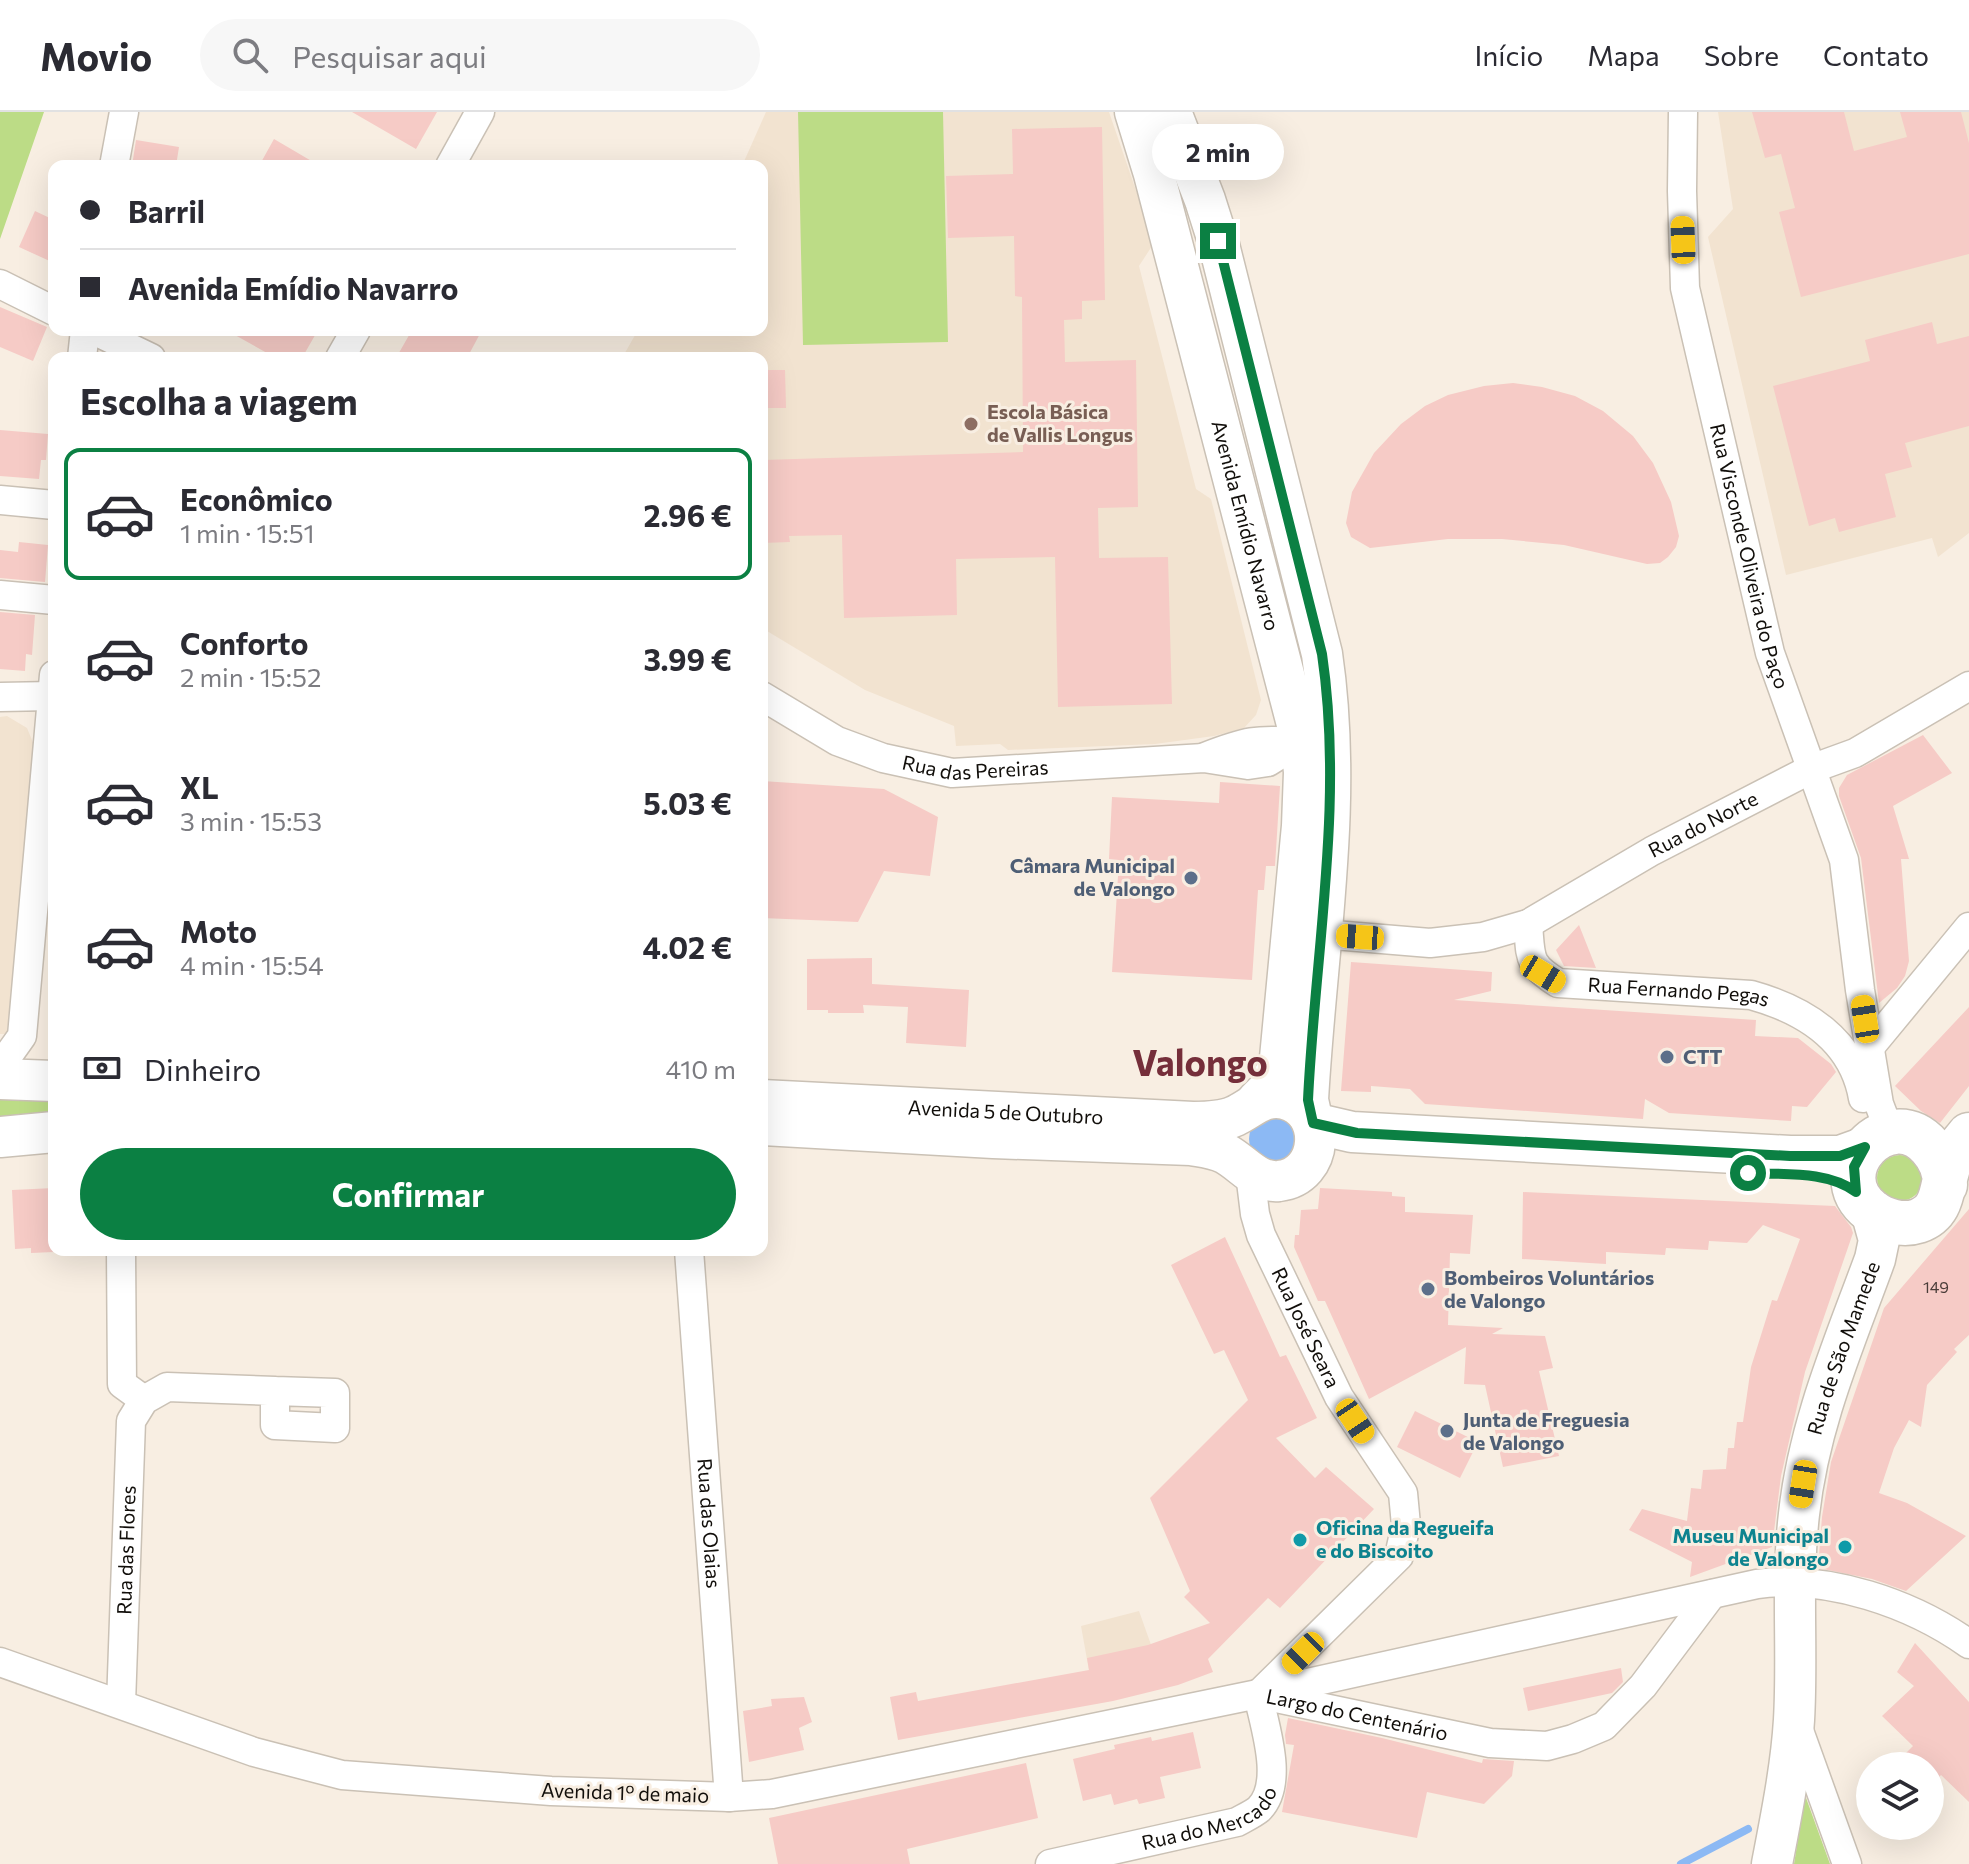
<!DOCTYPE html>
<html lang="pt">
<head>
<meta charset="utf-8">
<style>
	:root { --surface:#fff; --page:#f7f7f7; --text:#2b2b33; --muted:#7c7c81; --line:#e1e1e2; --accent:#0b8043 }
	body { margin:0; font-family:Commissioner,sans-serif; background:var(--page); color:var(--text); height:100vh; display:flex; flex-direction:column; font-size:30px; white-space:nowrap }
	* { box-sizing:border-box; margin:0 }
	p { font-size:26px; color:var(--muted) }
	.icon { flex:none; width:44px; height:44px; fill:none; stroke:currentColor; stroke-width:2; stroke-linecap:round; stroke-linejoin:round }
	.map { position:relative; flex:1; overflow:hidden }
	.details { position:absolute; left:48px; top:240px; width:720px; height:904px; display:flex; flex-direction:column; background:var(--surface); border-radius:16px; box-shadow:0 8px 32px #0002 }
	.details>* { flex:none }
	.banner { position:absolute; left:48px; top:48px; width:720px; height:176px; border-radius:16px; box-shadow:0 8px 32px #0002; display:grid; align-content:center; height:176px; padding:0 32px; background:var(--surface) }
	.tools { position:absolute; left:1856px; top:1640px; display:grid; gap:16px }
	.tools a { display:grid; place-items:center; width:88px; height:88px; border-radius:50%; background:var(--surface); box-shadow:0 8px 32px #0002; font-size:40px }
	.end { position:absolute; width:36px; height:36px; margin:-18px; border:10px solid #0b8043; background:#fff; box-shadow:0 0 0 4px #fff }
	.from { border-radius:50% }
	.bubble { position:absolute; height:56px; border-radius:28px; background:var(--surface); box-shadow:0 8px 32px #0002; font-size:26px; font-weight:700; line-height:56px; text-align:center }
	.car { position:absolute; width:24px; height:48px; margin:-24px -12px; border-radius:10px; box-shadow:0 0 6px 2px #0007; background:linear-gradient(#f5c518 24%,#345 0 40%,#f5c518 0 76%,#345 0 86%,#f5c518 0) }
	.banner b { display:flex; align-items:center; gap:28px; height:76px; font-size:30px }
	.banner b+b { border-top:2px solid var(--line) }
	.banner i { width:20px; height:20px; background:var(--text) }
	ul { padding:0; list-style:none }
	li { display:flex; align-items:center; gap:24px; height:132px; margin:0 16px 12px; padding:0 16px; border:4px solid transparent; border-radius:16px }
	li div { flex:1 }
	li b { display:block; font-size:30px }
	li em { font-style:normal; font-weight:700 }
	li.on { border-color:var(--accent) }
	li>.icon { width:72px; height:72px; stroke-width:1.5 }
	h2 { padding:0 32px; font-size:36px; line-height:96px }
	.pay { display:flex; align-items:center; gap:20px; height:88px; padding:0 32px; font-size:30px }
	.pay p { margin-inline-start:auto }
	.button { display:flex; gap:16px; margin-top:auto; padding:16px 32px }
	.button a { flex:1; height:92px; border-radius:48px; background:var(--accent); color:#fff; font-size:32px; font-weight:700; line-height:92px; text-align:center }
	header { display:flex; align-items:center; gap:48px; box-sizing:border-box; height:112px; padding:0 40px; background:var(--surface); border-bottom:2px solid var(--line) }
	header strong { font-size:38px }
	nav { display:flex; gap:44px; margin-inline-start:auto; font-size:28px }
	.search { width:560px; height:72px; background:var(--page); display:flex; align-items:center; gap:20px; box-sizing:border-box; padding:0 28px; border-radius:44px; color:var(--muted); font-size:30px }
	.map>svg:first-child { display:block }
</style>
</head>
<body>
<header>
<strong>Movio</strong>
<div class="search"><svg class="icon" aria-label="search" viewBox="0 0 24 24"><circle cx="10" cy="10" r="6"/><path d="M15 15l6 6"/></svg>Pesquisar aqui</div>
<nav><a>Início</a><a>Mapa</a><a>Sobre</a><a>Contato</a></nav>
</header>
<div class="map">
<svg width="1969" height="1752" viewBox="0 0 1969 1752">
	<rect width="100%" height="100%" fill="#f8eee2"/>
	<path fill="#f2e3d0" d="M766 0H1109L1154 131 1139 154 1196 377 1211 387 1261 588 1256 603 1244 616 1214 624 1155 632 1008 638 1000 632 956 634 954 614 865 578 762 516V246H622L638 218H762V54H742Z
		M1718 0H1969V421L1938 445 1932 426 1786 463 1708 125 1733 97Z
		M7 604 27 616 34 633 7 922H0V605Z
		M1139 1499 1166 1575 1095 1592 1081 1514Z"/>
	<path fill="#bcdc86" d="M0 0H44L0 127Z
		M798 0H943L948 230 803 233Z
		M0 979 54 982V1011L0 1016Z
		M1877 1066a23 23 0 1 1 46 0a23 23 0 1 1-46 0Z
		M1805 1683 1830 1752H1794Z"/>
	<path fill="#8cb9f4" d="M1249 1027a24 24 0 1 1 48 0a24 24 0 1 1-48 0Z"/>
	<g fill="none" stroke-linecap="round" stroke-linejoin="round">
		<path stroke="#8cb9f4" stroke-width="8" d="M1681 1752 1748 1717"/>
	</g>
	<path fill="#f6cbc6" d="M352 0H437L416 37Z
		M1752 0H1844L1854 39 1907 25 1900 0H1961L1969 31V142L1801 185 1779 100 1795 96 1781 42 1765 46Z
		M1102 15 1105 188 1082 189V207L1064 208 1065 250 1136 248 1138 395 1098 396 1099 446 1168 445 1172 592 1058 595 1055 445 956 447 957 503 844 506 842 423 789 424 790 430 762 431V348L1023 340 1022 185 1015 184 1014 124 948 126 946 64 1013 62 1012 17Z
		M274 27 320 54H259Z
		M136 28 179 35 176 54H132Z
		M35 99 54 108V151L19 135Z
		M0 195 47 215 33 249 0 235Z
		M1932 210 1937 232 1969 224V314L1905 331 1912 355 1885 362 1896 405 1839 420 1835 406 1809 414 1773 274 1870 249 1865 228Z
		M226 218H318L302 246H276Z
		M412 218H482L467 246H396Z
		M762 258H785L786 296H762Z
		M1513 271 1542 275 1575 284 1603 299 1633 324 1653 351 1671 390 1679 424 1676 435 1668 445 1660 451 1647 452 1564 433 1502 427H1448L1370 436 1351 425 1346 411 1352 380 1374 341 1401 312 1425 294 1448 283 1484 274Z
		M0 318 48 322 46 348H41L39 367 0 364Z
		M19 430 48 433 45 470 0 466V438L18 440Z
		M0 500 35 503 32 543 26 542 25 559 0 557Z
		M1923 623 1952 661 1893 694 1909 747H1901L1909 849 1905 864 1897 876 1879 891 1861 746 1839 684V676L1847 663Z
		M762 669 884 677 938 705 930 764 884 759 858 810 762 806Z
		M1220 670 1280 674 1275 754H1266L1264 778H1258L1252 868 1112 860 1119 748 1109 747 1112 685 1219 691Z
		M1579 813 1596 856 1564 854 1556 838Z
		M872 846V872L969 878 966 935 906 931 908 895 863 893 864 901H828V898H807V847Z
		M1351 850 1492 860 1491 879 1454 888 1756 908 1755 924 1798 926 1831 952 1836 960 1807 995 1792 994 1791 1009 1669 1001 1645 987 1643 1007 1425 992 1410 977 1371 974V980L1341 979Z
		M1969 895V974L1940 1011 1921 999 1895 974Z
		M54 1076V1140L31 1141V1136L15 1137 12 1078Z
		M1320 1076 1392 1080V1084L1405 1085V1100L1473 1103 1470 1142 1450 1141 1448 1213 1503 1216 1492 1222 1545 1224 1553 1256 1539 1259 1559 1344 1503 1355 1485 1273 1464 1272 1466 1235 1369 1287 1325 1189H1318L1294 1135 1295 1123H1299L1301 1098 1318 1097Z
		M1523 1080 1835 1094 1851 1115 1853 1121 1805 1260 1781 1364 1772 1435 1690 1465 1692 1450 1629 1418 1642 1397 1687 1409 1691 1376 1701 1377 1703 1358 1726 1357 1728 1336H1734L1737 1310H1743L1751 1255 1772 1188 1777 1189 1800 1127 1763 1113 1747 1131 1709 1129 1708 1138 1666 1136 1665 1143 1606 1140V1152L1522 1147Z
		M1969 1097V1223L1954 1237 1957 1240 1927 1273 1921 1315 1909 1308 1894 1336 1879 1381 1907 1391 1966 1424 1906 1479 1872 1467 1818 1456 1822 1405 1831 1350 1884 1196Z
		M1225 1125 1280 1245 1286 1243 1317 1306 1276 1326 1315 1366 1326 1355 1374 1397 1280 1496 1268 1486 1208 1547 1213 1560 1178 1573 1113 1589 898 1628 890 1585 916 1580 918 1589 1089 1558 1087 1546 1148 1533 1210 1511 1184 1485 1190 1479 1150 1386 1248 1288 1224 1238 1214 1242 1171 1153Z
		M1415 1299 1478 1330 1460 1366 1397 1335Z
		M1915 1531 1969 1590V1690L1941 1663 1930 1674V1654H1893L1913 1634 1882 1604 1914 1574 1897 1560Z
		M1621 1556 1623 1570 1612 1581 1528 1599 1523 1576Z
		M804 1585 812 1610 799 1616 804 1638 749 1650 743 1599 772 1594 771 1587Z
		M1288 1606 1382 1626 1482 1651 1483 1647 1514 1649 1512 1664 1484 1692 1427 1680 1417 1726 1282 1700 1294 1633 1286 1632 1285 1623Z
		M1193 1620 1201 1656 1160 1665 1165 1686 1139 1692 1137 1687 1114 1693 1111 1682 1083 1689 1073 1647 1115 1637 1114 1633 1151 1625 1152 1629Z
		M1026 1651 1038 1706 907 1737 910 1752H778L769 1706Z"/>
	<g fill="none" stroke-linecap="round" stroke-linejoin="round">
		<defs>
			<g id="street">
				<path id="s1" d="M1683 0 1682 79 1685 176 1770 541 1844 748 1860 878 1879 992 1887 1013 1895 1020"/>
				<path d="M114 54 124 0"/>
				<path d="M450 54 480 0"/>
				<path d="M0 172 54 199"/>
				<path d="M93 218 151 246"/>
				<path d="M82 246 85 218"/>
				<path d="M340 246 356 218"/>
				<path d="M0 388 54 393"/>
				<path d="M0 483 54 488"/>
				<path id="s2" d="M762 584 837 629 883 646 952 661 1204 646 1248 653 1268 650 1300 630"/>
				<path d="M0 585 52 584"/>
				<path d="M1205 645C1246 629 1256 627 1300 630"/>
				<path id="s3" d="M1528 812C1531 846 1527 852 1558 871L1751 883C1805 898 1853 928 1863 986"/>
				<path id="s4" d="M1322 822 1430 831 1483 825 1528 812 1652 739 1811 657 1855 641 1969 574"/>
				<path d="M1870 935 1969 815"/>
				<path d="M0 955 22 924 54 563"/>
				<path id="s5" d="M1250 1061 1255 1102 1261 1123 1339 1285 1403 1381 1406 1413 1399 1444 1262 1579"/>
				<path d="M121 1138 122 1272 144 1288"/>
				<path id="s6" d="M689 1138 729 1685"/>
				<path d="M0 1550 254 1640 342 1663 551 1679 729 1685 772 1682 1258 1582 1757 1472C1829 1463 1911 1491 1969 1532"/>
				<path id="s7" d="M1267 1584 1490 1631 1547 1634 1573 1627 1604 1614 1643 1574 1712 1482"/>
				<path id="s8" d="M121 1592 131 1309 144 1288 167 1275 275 1279V1313L335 1316V1281L275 1279"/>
				<path d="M1797 1613 1847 1752"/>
				<path id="s9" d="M1050 1752 1237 1710C1244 1706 1253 1702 1259 1697 1285 1671 1264 1613 1258 1582"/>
			</g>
			<g id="secondary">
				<path id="s10" d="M1135 0 1154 62 1300 624 1304 660 1302 714 1280 946 1270 976 1257 989"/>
				<path d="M1171 0 1205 88 1218 129 1322 542C1344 691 1316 840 1308 988L1313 1011"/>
				<path d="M0 967 54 969"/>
				<path id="s11" d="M762 988 1193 1010C1206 1010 1222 1010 1235 1004 1252 996 1263 982 1285 987 1328 998 1324 1064 1279 1069 1256 1071 1244 1052 1226 1042 1215 1036 1203 1035 1191 1033L993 1026 762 1013"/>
				<path d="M1313 1011 1352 1020 1790 1044H1840L1865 1035"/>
				<path d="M0 1025 54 1020"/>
				<path id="s12" d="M1772 1752C1781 1705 1791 1656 1794 1608 1798 1539 1791 1471 1799 1402 1809 1311 1844 1232 1875 1147L1879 1128 1871 1099"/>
			</g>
			<path id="primary" d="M1945 1073C1945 1058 1940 1046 1930 1035 1889 988 1821 1060 1871 1099 1883 1109 1903 1114 1918 1109 1947 1099 1940 1070 1951 1048 1955 1039 1963 1031 1969 1023"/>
		</defs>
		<use href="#street" stroke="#cac1b5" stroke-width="31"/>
		<use href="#secondary" stroke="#cac1b5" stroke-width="43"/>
		<use href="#primary" stroke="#cac1b5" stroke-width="47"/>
		<use href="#street" stroke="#fff" stroke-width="28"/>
		<use href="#secondary" stroke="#fff" stroke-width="40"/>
		<use href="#primary" stroke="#fff" stroke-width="44"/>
	</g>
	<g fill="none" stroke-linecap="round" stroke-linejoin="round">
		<path stroke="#0b8043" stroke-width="10" d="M1218 129 1322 542C1344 691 1315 840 1308 988L1313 1011 1357 1021 1790 1044H1840L1865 1035 1854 1055 1856 1080C1827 1058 1782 1063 1748 1061"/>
	</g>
	<circle fill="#8d6e63" stroke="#f8eee2" stroke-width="3" cx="971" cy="312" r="8"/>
	<g fill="#5c6f8a" stroke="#f8eee2" stroke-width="3">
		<circle cx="1191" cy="766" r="8"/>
		<circle cx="1667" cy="945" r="8"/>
		<circle cx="1428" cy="1177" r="8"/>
		<circle cx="1447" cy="1319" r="8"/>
	</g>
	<g fill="#0f9aa8" stroke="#f8eee2" stroke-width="3">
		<circle cx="1300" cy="1428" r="8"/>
		<circle cx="1845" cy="1435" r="8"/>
	</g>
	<g text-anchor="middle" stroke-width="6" stroke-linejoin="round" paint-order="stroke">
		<g font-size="16" fill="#4a3d39">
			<text x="1936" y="1181">149</text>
		</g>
		<g font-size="20" font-weight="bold" fill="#785e54" stroke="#f8eee2" text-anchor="start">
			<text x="987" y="307">Escola Básica<tspan x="987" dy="23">de Vallis Longus</tspan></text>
		</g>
		<g font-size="20" fill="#110e0a" stroke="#f8eee2">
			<text dy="7" stroke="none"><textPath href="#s10" startOffset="428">Avenida Emídio Navarro</textPath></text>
			<text dy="7" stroke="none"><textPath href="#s1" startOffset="452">Rua Visconde Oliveira do Paço</textPath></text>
			<text dy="7" stroke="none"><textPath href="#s2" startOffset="230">Rua das Pereiras</textPath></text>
			<text dy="7" stroke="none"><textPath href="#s4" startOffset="410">Rua do Norte</textPath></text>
			<text dy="7" stroke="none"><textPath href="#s3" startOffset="192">Rua Fernando Pegas</textPath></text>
			<text dy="7" stroke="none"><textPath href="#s11" startOffset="244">Avenida 5 de Outubro</textPath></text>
			<text dy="7" stroke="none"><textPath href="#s5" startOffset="166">Rua José Seara</textPath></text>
			<text dy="7" stroke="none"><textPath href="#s12" startOffset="524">Rua de São Mamede</textPath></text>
			<text dy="7" stroke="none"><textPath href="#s6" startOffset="274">Rua das Olaias</textPath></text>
			<text dy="7" stroke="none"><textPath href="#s8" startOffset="154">Rua das Flores</textPath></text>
			<text dy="7" stroke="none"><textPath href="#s7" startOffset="92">Largo do Centenário</textPath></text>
			<text transform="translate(625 1681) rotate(2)" y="7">Avenida 1º de maio</text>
			<text dy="7" stroke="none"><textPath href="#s9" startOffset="168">Rua do Mercado</textPath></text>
		</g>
		<g font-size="20" font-weight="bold" fill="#4e5e75" stroke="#f8eee2" text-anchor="start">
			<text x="1175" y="761" text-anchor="end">Câmara Municipal<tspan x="1175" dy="23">de Valongo</tspan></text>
			<text x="1683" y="952">CTT</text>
			<text x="1444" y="1173">Bombeiros Voluntários<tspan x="1444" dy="23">de Valongo</tspan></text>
			<text x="1463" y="1315">Junta de Freguesia<tspan x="1463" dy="23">de Valongo</tspan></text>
		</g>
		<g font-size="20" font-weight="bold" fill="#0d838f" stroke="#f8eee2" text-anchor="start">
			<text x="1316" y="1423">Oficina da Regueifa<tspan x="1316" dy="23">e do Biscoito</tspan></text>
			<text x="1829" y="1431" text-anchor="end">Museu Municipal<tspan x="1829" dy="23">de Valongo</tspan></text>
		</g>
		<g font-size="36" font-weight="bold" fill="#752e3a" stroke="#f8eee2">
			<text x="1200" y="964">Valongo</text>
		</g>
	</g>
</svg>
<div class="tools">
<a><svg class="icon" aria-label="layers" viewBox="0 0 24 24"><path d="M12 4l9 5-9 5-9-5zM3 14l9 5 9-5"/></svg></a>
</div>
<i class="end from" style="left:1748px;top:1061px"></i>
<i class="end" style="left:1218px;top:129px"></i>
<div class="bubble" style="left:1152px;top:12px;width:132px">2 min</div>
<i class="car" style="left:1683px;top:128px;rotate:358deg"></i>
<i class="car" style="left:1360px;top:825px;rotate:274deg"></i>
<i class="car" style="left:1543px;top:862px;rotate:121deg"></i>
<i class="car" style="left:1865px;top:907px;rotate:351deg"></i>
<i class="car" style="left:1355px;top:1309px;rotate:146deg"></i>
<i class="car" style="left:1803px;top:1372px;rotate:189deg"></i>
<i class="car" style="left:1303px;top:1541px;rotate:225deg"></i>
<div class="banner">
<b><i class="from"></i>Barril</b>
<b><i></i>Avenida Emídio Navarro</b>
</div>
<section class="details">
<h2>Escolha a viagem</h2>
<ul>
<li class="on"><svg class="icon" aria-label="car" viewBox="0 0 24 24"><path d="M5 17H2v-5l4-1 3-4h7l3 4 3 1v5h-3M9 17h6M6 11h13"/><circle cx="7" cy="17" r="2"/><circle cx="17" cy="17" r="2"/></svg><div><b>Econômico</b><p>1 min · 15:51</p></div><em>2.96 €</em></li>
<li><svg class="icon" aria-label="car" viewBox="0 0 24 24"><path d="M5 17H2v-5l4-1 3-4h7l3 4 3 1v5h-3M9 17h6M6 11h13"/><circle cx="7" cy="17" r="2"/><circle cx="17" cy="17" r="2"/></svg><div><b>Conforto</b><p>2 min · 15:52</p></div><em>3.99 €</em></li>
<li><svg class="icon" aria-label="car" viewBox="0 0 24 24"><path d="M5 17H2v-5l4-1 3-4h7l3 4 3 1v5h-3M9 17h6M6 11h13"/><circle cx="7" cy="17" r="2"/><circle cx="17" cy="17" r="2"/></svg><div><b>XL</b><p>3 min · 15:53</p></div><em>5.03 €</em></li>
<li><svg class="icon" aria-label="car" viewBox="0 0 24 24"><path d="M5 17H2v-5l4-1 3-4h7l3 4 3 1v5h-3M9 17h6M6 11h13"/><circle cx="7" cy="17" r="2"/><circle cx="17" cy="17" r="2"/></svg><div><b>Moto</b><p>4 min · 15:54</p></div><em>4.02 €</em></li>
</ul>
<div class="pay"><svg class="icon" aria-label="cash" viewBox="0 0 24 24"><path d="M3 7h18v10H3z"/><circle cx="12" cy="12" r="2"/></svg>Dinheiro<p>410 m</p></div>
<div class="button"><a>Confirmar</a></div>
</section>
</div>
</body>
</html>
